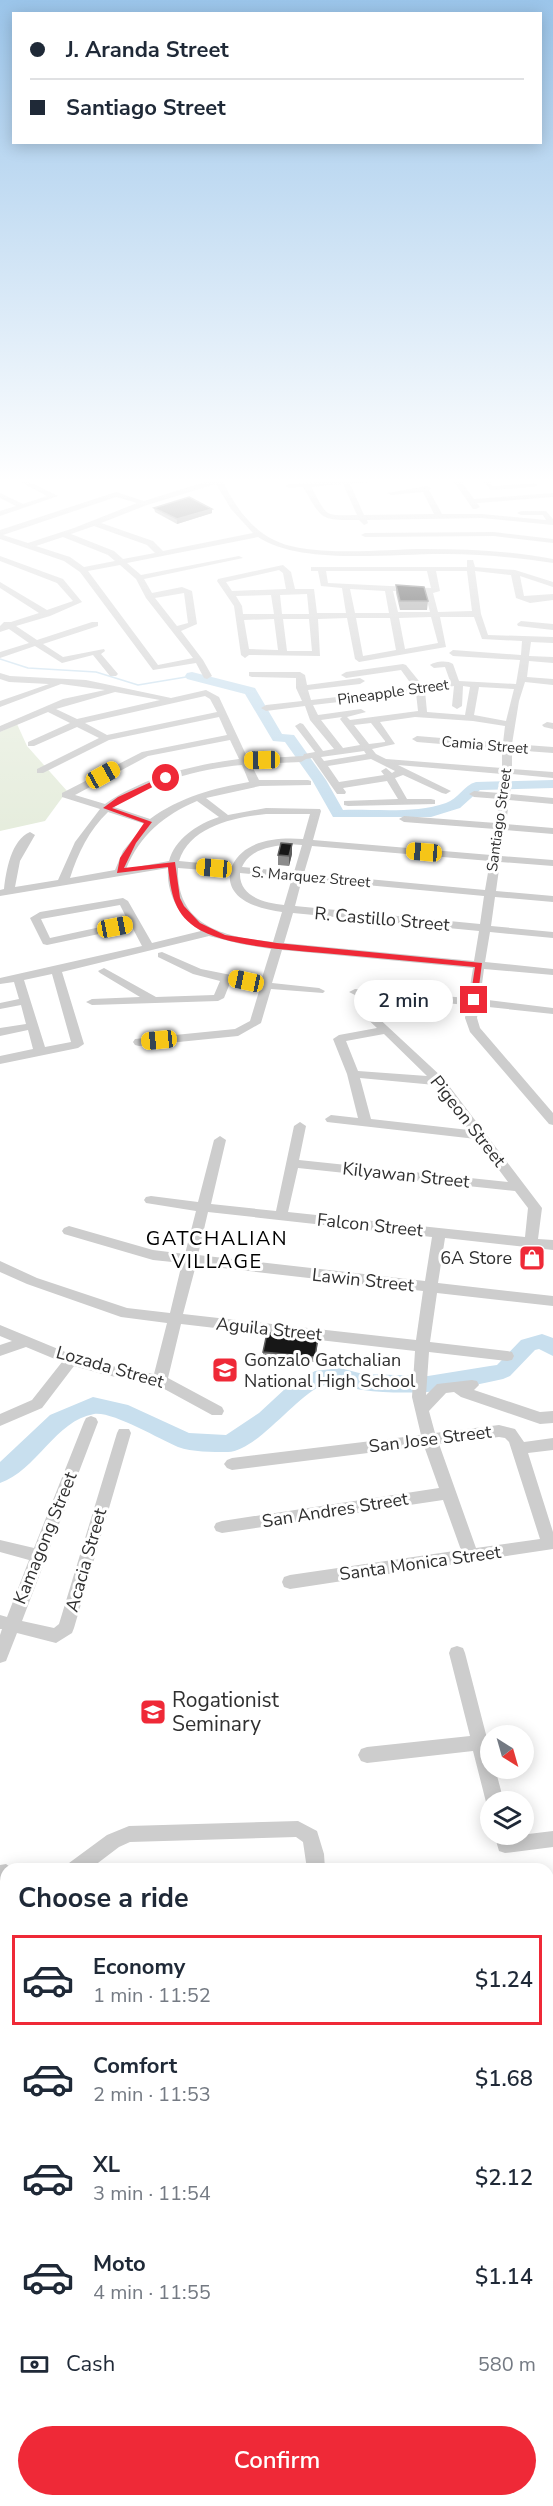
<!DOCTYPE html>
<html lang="en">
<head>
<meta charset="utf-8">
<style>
	:root { --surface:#fff; --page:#f2f2f3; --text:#1f2937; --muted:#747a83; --line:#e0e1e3; --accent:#ef2937 }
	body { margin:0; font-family:"Nunito Sans",sans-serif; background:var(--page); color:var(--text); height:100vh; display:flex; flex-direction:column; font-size:22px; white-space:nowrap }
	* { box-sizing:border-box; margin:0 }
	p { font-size:20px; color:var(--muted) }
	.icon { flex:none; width:33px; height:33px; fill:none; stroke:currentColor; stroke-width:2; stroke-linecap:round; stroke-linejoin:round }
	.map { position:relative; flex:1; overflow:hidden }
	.side { position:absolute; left:0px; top:1863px; width:554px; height:644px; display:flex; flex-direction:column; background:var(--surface); border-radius:18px 18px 0 0; box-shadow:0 3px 15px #0003 }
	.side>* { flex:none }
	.banner { position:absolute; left:12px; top:12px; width:530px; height:132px; border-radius:0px; box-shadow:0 3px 15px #0003; display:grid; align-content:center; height:132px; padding:0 18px; background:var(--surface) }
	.needle { width:39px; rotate:143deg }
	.tools { position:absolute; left:480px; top:1725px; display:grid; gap:12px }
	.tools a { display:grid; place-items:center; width:54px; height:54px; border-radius:50%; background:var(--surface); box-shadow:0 3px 15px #0003; font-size:30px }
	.end { position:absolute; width:27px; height:27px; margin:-14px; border:8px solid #ef2937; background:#fff; box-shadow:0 0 0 3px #fff }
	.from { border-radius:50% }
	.bubble { position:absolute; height:42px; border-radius:21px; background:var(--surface); box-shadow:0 3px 15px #0003; font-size:20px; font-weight:600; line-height:42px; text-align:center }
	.car { position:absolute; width:18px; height:36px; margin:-18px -9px; border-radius:8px; box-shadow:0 0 4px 2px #0007; background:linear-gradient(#f5c518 24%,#345 0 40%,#f5c518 0 76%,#345 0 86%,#f5c518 0) }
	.banner b { display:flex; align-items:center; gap:21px; height:57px; font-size:22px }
	.banner b+b { border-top:2px solid var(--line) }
	.banner i { width:15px; height:15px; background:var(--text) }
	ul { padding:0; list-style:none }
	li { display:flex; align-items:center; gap:18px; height:90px; margin:0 12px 9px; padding:0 6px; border:3px solid transparent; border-radius:0px }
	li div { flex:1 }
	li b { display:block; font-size:22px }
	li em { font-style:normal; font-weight:600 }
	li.active { border-color:var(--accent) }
	li>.icon { width:54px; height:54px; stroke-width:1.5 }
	h2 { padding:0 18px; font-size:27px; line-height:72px }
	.pay { display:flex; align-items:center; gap:15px; height:66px; padding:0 18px; font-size:22px }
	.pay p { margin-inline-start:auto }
	.primary-button { display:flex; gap:12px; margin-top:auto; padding:12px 18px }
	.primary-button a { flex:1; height:69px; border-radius:36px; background:var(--accent); color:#fff; font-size:24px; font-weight:600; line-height:69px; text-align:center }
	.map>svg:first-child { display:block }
</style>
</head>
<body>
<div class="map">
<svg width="553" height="2506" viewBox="0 0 553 2506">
	<rect width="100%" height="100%" fill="#fff"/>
	<path fill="#e6eddd" d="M17 724 27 746 67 791 45 821 0 831V732Z"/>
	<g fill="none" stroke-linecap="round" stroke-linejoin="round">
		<path stroke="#c8dfee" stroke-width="1.5" d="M0 659 28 668 96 672 138 685 192 676"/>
		<path fill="#c8dfee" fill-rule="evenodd" d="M192 672 255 688 282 734 294 735 326 780 343 810C376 809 415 814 446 803 458 799 464 785 476 782L553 780V788L480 790 460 808 431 817H333L312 780 285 742 273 741 245 694 187 679 185 676 187 673Z
			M542 1334 553 1338V1356L539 1349 535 1350 510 1376 503 1379C479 1384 452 1391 427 1392 407 1393 383 1393 363 1390 348 1388 334 1380 319 1387 294 1399 255 1452 228 1452 212 1452 192 1452 178 1447 159 1439 112 1411 94 1414 56 1420 36 1471 0 1483V1462L50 1415 93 1397 128 1405 189 1433 226 1435 259 1413 286 1388 315 1371 340 1368 363 1374 428 1376 490 1366 497 1365 521 1340Z"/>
		<path fill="#cdcdcd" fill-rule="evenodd" d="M0 479H8L0 482Z
			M15 479H24L58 496 0 516V511L16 506 0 498V493L23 504 47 496Z
			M214 479H222C232 502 250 529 274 540 309 558 384 549 425 549 468 549 510 551 553 559V563C518 558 483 554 448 554 395 553 301 566 258 537L127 563 141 575 239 556 243 558 144 579 152 593 182 587 192 591 197 624 181 631 203 660 212 676 207 679 204 678 196 663 153 670 80 572 64 561 0 539V530L116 492 144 501ZM216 484 231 509 253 533 163 551 153 541 101 523 147 505ZM116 497 137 503 74 528 28 543 3 535ZM94 526 147 545 155 553 123 559 114 551 71 534ZM63 537 108 555 115 561 84 567 70 557 36 546ZM120 565 136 579 146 598 193 658 158 665 88 571ZM184 593 188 623 177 626 155 598Z
			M357 479H386L382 481 350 484 364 515 434 514 423 492 391 495 387 493 427 486 431 488 429 490 442 514H482L546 520 543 515H521L517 513 521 511H546L553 519V525L482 518 367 520 368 523 364 525 359 520C320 520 323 521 303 487L289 488 285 486 289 484ZM343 484 357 515C322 516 328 516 311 487Z
			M452 479H460L474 499 553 493V497L477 503 480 507 476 509H473Z
			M480 479H488L493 486 534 483 538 485 534 487 491 490Z
			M494 532 553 539V543L494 536 365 537 361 535 365 533Z
			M0 556 63 579 82 602 50 616 16 626 37 640 92 622H98V626L43 644 63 657 104 649 105 651 101 654 118 674 116 676H110L93 655 62 663 35 646 0 658V652L29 643 9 629 0 632V626L4 622H11L39 613 0 588V582L47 610 73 601 57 583 0 561Z
			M467 560H473L475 567 515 570 553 582V587L520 576 524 596 553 594V600L530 603 516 598 511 575 475 571 481 614 488 635 553 637V643L531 642 529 656 553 657V663L529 661 527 677 553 679V685L525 682 519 701 512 744 553 747V753L512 750V769L553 772V778L512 774 510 794 553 798V804L509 800 506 824 553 828V834L505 830 501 856 553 860V866L500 862 496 891 553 896V902L495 897 491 926 553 932V938L490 932 485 962 553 969V975L484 969 480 999 553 1008V1014L479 1006 477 1018 480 1028 553 1113V1125L549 1124 470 1032 465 1018 467 1005 355 995 349 992 355 989 468 998 473 968 282 950 272 983 319 988 325 991 323 993 271 989 261 1023 238 1036 139 1046 135 1045 133 1042 135 1039 235 1029 250 1021 260 988 230 983 224 998 218 1001 92 1005 86 1002 92 999 140 997 100 973 98 971 104 968 156 997 214 995 220 981 193 974 158 957V953L162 952 201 969 261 981 271 949 241 944 209 936 62 972 84 1044 78 1048 0 1064V1056L33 1049 28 1030 0 1036V1028L26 1024 21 1005 0 1009V1003L19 999 14 982 0 984V978L142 946 132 927 47 945 43 944 30 918 40 912 123 898 128 901 152 943 201 931C179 918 166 893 168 868L0 896V890L4 889C6 871 11 840 30 832L35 835 20 861 15 887 58 880 75 842 100 809 62 797V793L142 752 227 735 219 717 109 740 43 773H37V769L99 738 77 727 34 746H28V742L70 723 48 712 0 732V726L63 699 105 690 61 684 0 707V701L49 684 9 682 0 679V673L10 676 86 680 171 698 206 690 219 697 248 759 303 756 304 754 315 752 295 726 300 723 303 724 323 751 334 749 310 720 305 706 266 711 261 708 266 705 302 701 296 688V678L252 677 249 676V672H300L305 675 307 685 360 678 365 681 360 684 308 690 311 700 414 688 401 670 346 678 341 675 346 672 403 664 406 665 423 686 450 681 445 667 434 668 430 665C435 661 448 660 453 664L459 681 516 684 520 660 453 656 449 653 453 650 521 655 522 641 482 639 474 617H440L446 647 359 662 355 659 347 618 318 619 320 656 249 655 245 658 241 655 234 606 217 581 218 579 283 565 291 572 295 589H314L317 613H346L342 588 321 586 318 571H311V567H467ZM279 570 283 573 286 589 232 591 226 582ZM326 571H427L431 588 328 583ZM436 571H467L472 611 438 612 433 593 440 591ZM350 589 385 591 389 613H355ZM393 591 425 593 430 612H398ZM307 594 309 614H282L280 595ZM271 595 274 614H243L242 606 236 596ZM431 617 438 643 405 649 399 618ZM356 618H390L396 650 363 656ZM274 619 278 650 249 649 244 620ZM283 619H309L312 651H287ZM454 686 452 706 457 709 462 706 463 686 470 687 465 715 427 712 425 691ZM479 687 514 689 506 721 474 715ZM115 692 160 700 77 719 56 709ZM416 693 418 711 350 720 347 717 366 712 361 709 318 715 313 705ZM205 696 210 699 217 712 107 735 85 723ZM342 717 340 719 360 745 343 748 321 720ZM415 717 473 721 505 726 503 743 417 736 412 739 417 742 502 749V768L386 759 376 754 372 749 395 744 380 722ZM371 723 385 741V742L369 744 354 725ZM230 740 239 759C192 765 144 777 105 804L75 795 148 756ZM364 751 366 754 324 761 321 757ZM312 758 337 794H345L346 792 343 788 387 781 398 799 344 801V805L348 806 435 804V800L431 799H407L395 778 403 775 442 793 446 794 451 791 398 765 502 774 500 793 474 791 469 794 474 797 500 799 496 823 404 816 399 819 404 822 495 829 491 855 313 840 321 811 320 809 266 808 228 815 206 798 260 786 311 785V781L308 780H259L251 764 301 762 306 759ZM371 759 395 771 392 773 386 768 381 771 384 775 339 782 328 766ZM242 765 249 782C214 788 180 797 150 819L114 807C152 782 197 769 242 765ZM197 801 219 817C197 824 175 839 169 861L126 869C140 835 164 815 197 801ZM108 812 145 824 123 851 115 870 70 878C78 853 89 830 108 812ZM266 814H310L303 839C277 837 244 840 232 866L179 861C190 826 235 817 266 814ZM288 844 302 845 294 872 242 867C250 849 270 847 288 844ZM312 846 490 861 485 890 304 873ZM178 868 230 872C226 901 261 909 282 912L273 942C226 937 176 927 178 868ZM240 873 292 878 284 905C265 903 239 897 240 873ZM302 879 484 896 480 924 295 906ZM120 905 128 921 50 938 41 919ZM293 913 479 931 474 961 284 943ZM52 974 71 1042 45 1047 24 980Z
			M521 621 553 624V630L518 626 517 624Z
			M547 722 553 723V729L544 727 542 725Z
			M369 1012 373 1013 443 1078 542 1208 538 1239 553 1240V1250L445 1238 438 1283 553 1296V1306L437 1293 430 1342 507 1351 512 1352 514 1356 512 1360 507 1361 429 1352 426 1395 437 1384 472 1380 477 1381 479 1385 474 1390 540 1412 553 1411V1423L540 1424 461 1397 454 1392 446 1393 429 1411 435 1433 499 1425 515 1429 524 1442 553 1438V1450L528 1453 553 1532V1549L290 1589 284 1587 282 1582 284 1577 290 1575 461 1550 443 1500 222 1533 216 1531 214 1527 216 1523 222 1521 439 1488 424 1446 232 1470 227 1468 224 1464 227 1460 232 1458 421 1435 412 1397 415 1351 181 1324 168 1378 222 1407 224 1411 222 1415H212L157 1385 106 1375 74 1366 42 1408 0 1426V1414L32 1400 62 1362 26 1347 0 1356V1345L12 1341 0 1336V1325L75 1356 106 1365 154 1374 167 1323 121 1317 27 1284 0 1272V1261L37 1278 127 1308 170 1313 182 1263 153 1260 64 1234 62 1231 64 1228 69 1226 153 1250 185 1254 196 1211 146 1203 144 1200 146 1197 151 1196 198 1202 214 1140 220 1136 226 1140 211 1204 276 1211 294 1126 300 1122 306 1126 299 1160 508 1182 476 1139 327 1122 325 1119 331 1115 358 1118 347 1074 333 1039 339 1035 377 1028 363 1015ZM384 1034 427 1076 358 1071 346 1041ZM360 1078 435 1085 469 1130 371 1119ZM298 1168 515 1191 528 1208 525 1237 288 1212ZM208 1212 432 1237 425 1281 198 1255ZM196 1265 423 1291 416 1340 183 1314ZM499 1437 505 1438 509 1442 540 1539 476 1548 439 1444Z
			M91 1416 96 1418 98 1422 22 1621 54 1628 59 1624 117 1433 119 1429H129L131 1433 74 1628 72 1633 56 1643 17 1633 6 1661 0 1663V1635L2 1629H0V1615L7 1617 29 1560 0 1552V1540L34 1548 84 1422 86 1418Z
			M457 1646 463 1648 465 1653 490 1750V1768H495L504 1802H490V1808L486 1802 473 1751 367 1763 361 1761 358 1755 361 1749 367 1747 470 1736 449 1653 451 1648Z
			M298 1821 317 1831 324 1854 325 1869H307L303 1842 296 1837 130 1842 119 1847 90 1869H66L69 1863 107 1835 129 1826Z
			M553 1831V1847L505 1853 499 1851 494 1834 512 1836Z
			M6 1864 13 1869H6V1882L0 1883V1865Z
			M0 1937H6V1955H0Z
			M0 2025 6 2028V2048L0 2045Z
			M423 2500H447L448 2506H424Z"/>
		<path fill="#a8a8a8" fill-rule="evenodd" d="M0 2443 6 2445V2476L0 2474Z
			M0 2489 6 2491V2500H17L19 2506H0Z
			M77 2500H116L118 2506H79Z"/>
	</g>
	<path fill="#8b8b8b" d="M154 508 212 513 177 524 155 512Z
		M396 585 428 601 427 610H400L396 593Z
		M292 844V854L289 866 278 865V855Z
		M318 1342 314 1362 263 1357V1352Z
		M553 2377V2506L548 2484V2378Z
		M487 2500H537L535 2506H488Z"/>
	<path fill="#5d5d5d" d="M212 509V513L177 524V519Z
		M292 844V854L289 866V856Z
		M553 2190V2204L548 2205V2191Z"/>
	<path fill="#171717" stroke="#5d5d5d" stroke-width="1.5" d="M189 497 212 509 177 519 154 508Z
		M396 585 424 587 428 601H400Z
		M281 843 292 844 289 856 278 855Z
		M267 1333 318 1337 315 1357 263 1352Z
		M553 2119V2190L548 2191V2120Z
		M553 2377V2466L548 2444V2378Z
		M495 2500H528L505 2506H496Z"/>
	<linearGradient id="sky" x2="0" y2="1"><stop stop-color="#9bc5ea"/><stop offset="0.58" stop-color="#fff"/><stop offset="1" stop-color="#fff" stop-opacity="0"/></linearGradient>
	<rect width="553" height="829" fill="url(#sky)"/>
	<path fill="#ef2937" d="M164 776 170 778 112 808 152 822 136 843 124 868 175 862 180 898 184 906 200 923 225 935 277 943 482 963 477 1002 470 1000 475 967C428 963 381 958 334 954 296 950 226 948 195 927 173 912 171 891 168 867L117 873 120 858 144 823 103 808 118 797Z"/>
	<defs>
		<symbol id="shop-square" viewBox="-11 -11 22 22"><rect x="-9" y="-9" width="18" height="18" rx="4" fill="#ef2937" stroke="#fff"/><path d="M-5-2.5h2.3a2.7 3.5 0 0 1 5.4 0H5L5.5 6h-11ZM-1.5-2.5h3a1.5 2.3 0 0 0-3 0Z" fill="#fff"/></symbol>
		<symbol id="school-square" viewBox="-11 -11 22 22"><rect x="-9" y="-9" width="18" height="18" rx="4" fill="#ef2937" stroke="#fff"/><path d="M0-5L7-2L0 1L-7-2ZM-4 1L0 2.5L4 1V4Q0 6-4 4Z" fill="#fff"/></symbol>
		<symbol id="university-square" viewBox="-11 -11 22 22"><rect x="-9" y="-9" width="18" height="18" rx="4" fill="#ef2937" stroke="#fff"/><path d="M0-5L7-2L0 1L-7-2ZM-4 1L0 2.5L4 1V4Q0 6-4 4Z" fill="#fff"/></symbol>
	</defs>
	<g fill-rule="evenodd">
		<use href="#shop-square" x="517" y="1243" width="30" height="30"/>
		<use href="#school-square" x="210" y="1355" width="30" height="30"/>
		<use href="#university-square" x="138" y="1697" width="30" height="30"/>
	</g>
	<g text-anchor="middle" stroke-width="6" stroke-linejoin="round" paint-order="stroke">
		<g font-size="15" fill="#303030" stroke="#fff">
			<text transform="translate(393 692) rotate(-8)" y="5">Pineapple Street</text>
			<text transform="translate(485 745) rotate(5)" y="5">Camia Street</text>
			<text transform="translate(499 820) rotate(-82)" y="5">Santiago Street</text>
			<text transform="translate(311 877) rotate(5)" y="5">S. Marquez Street</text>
		</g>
		<g font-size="18" fill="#303030" stroke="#fff">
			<text transform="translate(382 919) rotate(5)" y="6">R. Castillo Street</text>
			<text transform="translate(468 1121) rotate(52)" y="6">Pigeon Street</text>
			<text transform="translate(406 1175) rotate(6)" y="6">Kilyawan Street</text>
			<text transform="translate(370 1225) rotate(6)" y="6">Falcon Street</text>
			<text transform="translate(363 1280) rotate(6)" y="6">Lawin Street</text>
			<text transform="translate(269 1329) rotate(6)" y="6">Aguila Street</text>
			<text transform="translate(110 1367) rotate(16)" y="6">Lozada Street</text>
			<text transform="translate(430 1439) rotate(-7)" y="6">San Jose Street</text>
			<text transform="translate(335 1510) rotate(-9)" y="6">San Andres Street</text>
			<text transform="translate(45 1538) rotate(-68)" y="6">Kamagong Street</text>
			<text transform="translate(86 1560) rotate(-74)" y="6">Acacia Street</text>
			<text transform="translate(420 1563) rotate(-8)" y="6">Santa Monica Street</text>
		</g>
		<g font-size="18" fill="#303030" stroke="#fff" text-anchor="end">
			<text x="512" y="1264">6A Store</text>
			<text x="244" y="1366" text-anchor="start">Gonzalo Gatchalian<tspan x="244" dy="21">National High School</tspan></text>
		</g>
		<g font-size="20" letter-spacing="1.5" fill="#000" stroke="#fff">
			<text x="217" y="1245">GATCHALIAN<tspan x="217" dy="23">VILLAGE</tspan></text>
		</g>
		<g font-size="21" fill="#303030" stroke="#fff" text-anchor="start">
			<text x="172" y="1707">Rogationist<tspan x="172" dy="24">Seminary</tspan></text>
		</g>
	</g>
</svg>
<div class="tools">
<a><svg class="needle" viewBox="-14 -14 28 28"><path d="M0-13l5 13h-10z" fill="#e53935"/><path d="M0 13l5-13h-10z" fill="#747a83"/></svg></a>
<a><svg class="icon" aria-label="layers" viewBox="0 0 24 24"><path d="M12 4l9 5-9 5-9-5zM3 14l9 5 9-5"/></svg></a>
</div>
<i class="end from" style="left:166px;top:778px"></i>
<i class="end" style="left:474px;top:1000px"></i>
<div class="bubble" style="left:354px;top:980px;width:99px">2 min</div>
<i class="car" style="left:262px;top:760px;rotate:269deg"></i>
<i class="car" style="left:103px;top:775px;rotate:61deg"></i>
<i class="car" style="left:424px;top:852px;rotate:275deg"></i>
<i class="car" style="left:214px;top:868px;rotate:275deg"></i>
<i class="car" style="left:115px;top:927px;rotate:79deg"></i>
<i class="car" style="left:246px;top:981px;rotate:282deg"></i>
<i class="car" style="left:159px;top:1040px;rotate:264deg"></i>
<div class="banner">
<b><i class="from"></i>J. Aranda Street</b>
<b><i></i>Santiago Street</b>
</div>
<section class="side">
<h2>Choose a ride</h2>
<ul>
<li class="active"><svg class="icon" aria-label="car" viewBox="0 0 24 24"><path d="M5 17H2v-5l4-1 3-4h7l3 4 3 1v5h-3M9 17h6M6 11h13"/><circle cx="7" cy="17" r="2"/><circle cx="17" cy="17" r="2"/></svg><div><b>Economy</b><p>1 min · 11:52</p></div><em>$1.24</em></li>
<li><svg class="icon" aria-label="car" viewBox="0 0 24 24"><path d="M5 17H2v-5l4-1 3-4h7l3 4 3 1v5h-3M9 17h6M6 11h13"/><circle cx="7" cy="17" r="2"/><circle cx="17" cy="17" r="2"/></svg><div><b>Comfort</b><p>2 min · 11:53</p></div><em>$1.68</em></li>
<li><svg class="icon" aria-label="car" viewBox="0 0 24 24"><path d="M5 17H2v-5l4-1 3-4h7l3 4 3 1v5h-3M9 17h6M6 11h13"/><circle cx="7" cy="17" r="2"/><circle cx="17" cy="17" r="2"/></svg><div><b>XL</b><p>3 min · 11:54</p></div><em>$2.12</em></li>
<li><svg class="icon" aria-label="car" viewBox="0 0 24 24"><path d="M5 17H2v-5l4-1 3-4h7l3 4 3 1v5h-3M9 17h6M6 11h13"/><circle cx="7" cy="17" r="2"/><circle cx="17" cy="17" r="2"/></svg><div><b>Moto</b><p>4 min · 11:55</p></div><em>$1.14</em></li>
</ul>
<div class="pay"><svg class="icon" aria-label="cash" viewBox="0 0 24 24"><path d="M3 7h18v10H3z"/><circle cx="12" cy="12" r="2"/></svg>Cash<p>580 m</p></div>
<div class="primary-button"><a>Confirm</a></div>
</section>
</div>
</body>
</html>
